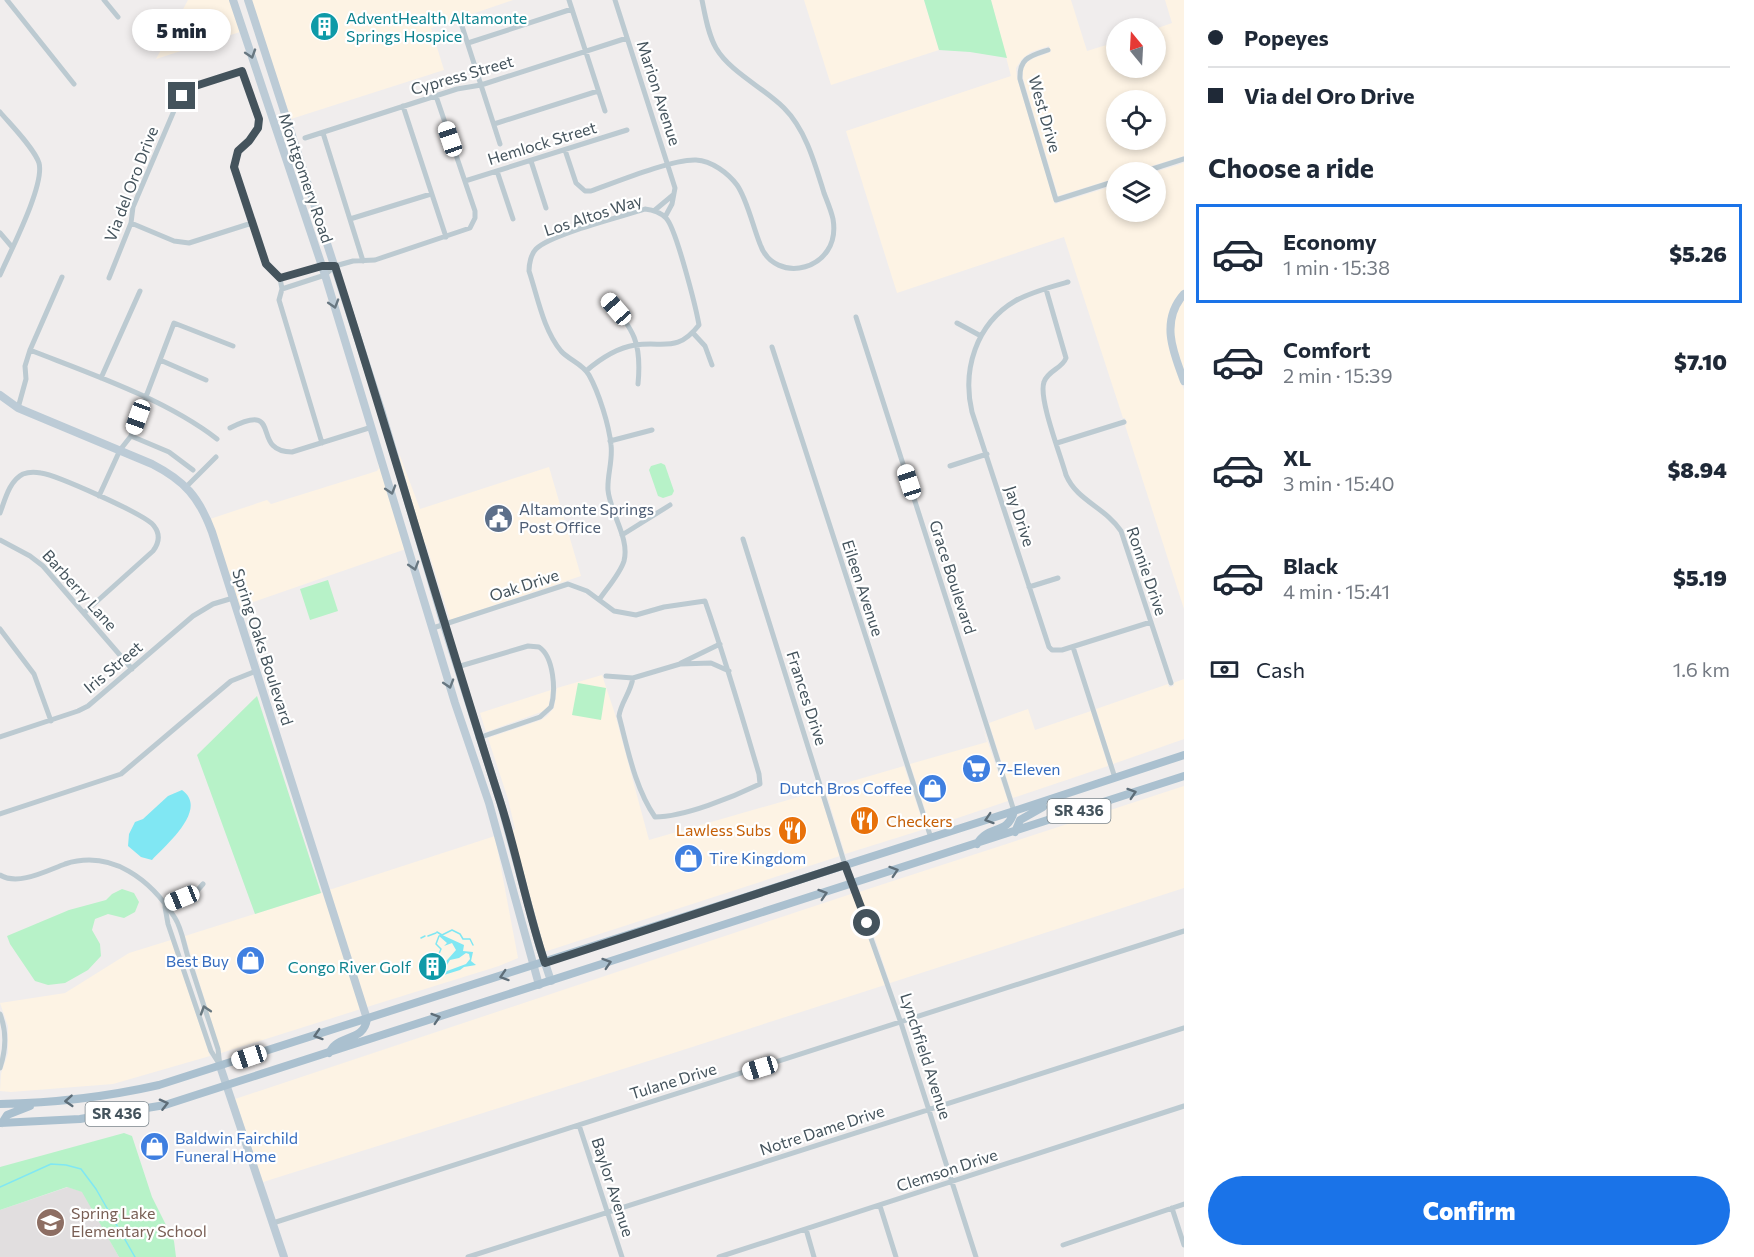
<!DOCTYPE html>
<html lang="en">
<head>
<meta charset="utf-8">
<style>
	:root { --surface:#fff; --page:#f2f2f3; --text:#1f2937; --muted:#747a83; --line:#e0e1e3; --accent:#1a73e8 }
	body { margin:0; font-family:Commissioner,sans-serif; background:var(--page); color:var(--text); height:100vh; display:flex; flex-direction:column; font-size:22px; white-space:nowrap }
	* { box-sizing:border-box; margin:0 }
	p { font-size:20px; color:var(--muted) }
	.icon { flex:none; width:33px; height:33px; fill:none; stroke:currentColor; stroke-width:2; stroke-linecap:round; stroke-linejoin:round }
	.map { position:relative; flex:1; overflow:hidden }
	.drawer { display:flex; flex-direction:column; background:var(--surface); width:570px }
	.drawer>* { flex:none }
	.top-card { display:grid; align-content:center; height:132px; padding:0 24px; background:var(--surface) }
	.needle { width:39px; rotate:342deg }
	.tools { position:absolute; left:1106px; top:18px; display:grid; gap:12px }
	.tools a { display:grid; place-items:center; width:60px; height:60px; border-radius:50%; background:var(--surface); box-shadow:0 3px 9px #0003; font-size:30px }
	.end { position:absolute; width:27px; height:27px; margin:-14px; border:8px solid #44535c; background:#fff; box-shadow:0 0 0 3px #fff }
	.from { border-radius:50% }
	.bubble { position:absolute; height:42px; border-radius:21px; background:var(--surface); box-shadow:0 3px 9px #0003; font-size:20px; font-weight:800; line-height:42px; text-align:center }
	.car { position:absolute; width:18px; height:36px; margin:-18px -9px; border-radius:8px; box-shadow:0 0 4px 2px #0007; background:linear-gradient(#fff 24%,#345 0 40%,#fff 0 76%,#345 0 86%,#fff 0) }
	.top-card b { display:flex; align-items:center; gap:21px; height:57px; font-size:22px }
	.top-card b+b { border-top:2px solid var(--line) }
	.top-card i { width:15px; height:15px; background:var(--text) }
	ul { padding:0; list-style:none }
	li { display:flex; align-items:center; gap:18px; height:99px; margin:0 12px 9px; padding:0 12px; border:3px solid transparent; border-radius:0px }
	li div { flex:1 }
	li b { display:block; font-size:22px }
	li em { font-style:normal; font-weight:800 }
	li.current { border-color:var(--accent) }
	li>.icon { width:54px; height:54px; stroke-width:1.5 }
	h2 { padding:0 24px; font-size:27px; line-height:72px }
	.pay { display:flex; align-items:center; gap:15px; height:66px; padding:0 24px; font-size:22px }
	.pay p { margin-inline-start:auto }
	.cta { display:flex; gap:12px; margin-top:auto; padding:12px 24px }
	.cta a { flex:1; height:69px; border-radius:36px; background:var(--accent); color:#fff; font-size:24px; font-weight:800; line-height:69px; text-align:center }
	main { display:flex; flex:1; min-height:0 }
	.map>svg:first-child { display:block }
</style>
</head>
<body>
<main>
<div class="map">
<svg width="1184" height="1257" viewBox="0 0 1184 1257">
	<rect width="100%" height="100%" fill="#f0eded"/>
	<path fill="#fdf3e4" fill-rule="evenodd" d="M188 0H230L240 32 156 59Z
		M251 0H513L431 28 444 70 291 119Z
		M804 0H924L939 50 831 85Z
		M991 0H1071L1087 51 1116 42V68H1155V29L1172 23 1165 0H1184V156L1132 172H1116V178L1058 196 1023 78V70L1026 63 1034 58 1051 52 1049 46 1031 52 1022 59 1016 68 1017 78 1055 204 1116 185V212H1155V172L1184 163V289L1170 309 1167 334 1170 352 1184 390V609L1125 425 1127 424 1125 418H1123L1064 237 897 293 846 131 1011 76ZM1116 100H1155V140H1116Z
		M1184 299V373L1175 350 1173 334 1176 313Z
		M400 456 420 509 549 467 581 576 450 620 426 544H424L398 457Z
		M380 463 406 549 239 607 210 519 267 500 271 504 377 471 379 468 378 464Z
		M602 675 615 714 649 840 819 791 840 856 544 952 511 831 515 829 508 799 488 738 541 720 547 716 554 708 557 688Z
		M1184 679V739L1113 764 1096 709 1168 684 1169 687 1174 686 1173 683Z
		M551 690 549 705 544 711 486 732 480 713Z
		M1028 709 1035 730 1091 711 1108 766 1013 798 989 723Z
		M982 725 1008 801 931 827 910 764 987 742Z
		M904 766 925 829 845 854 825 789Z
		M1184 786V888L890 983 859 892Z
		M495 836 518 958 499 966 367 1007 329 890Z
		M324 892 361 1009 221 1053 185 936Z
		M854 893 885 985 661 1057 263 1182 235 1099Z
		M171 940 210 1056 113 1084 11 1092 0 1091 1 1074 8 1053V1026L0 1003 65 993 129 953Z"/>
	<path fill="#e1dedf" d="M68 1187 83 1192 119 1257H0V1210Z"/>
	<path fill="#b7f2c8" d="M924 0H991L1007 58 970 52 939 50Z
		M661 463 665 465 674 491 672 495 663 498 658 496 649 470 651 466Z
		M328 580 338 611 310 620 300 589Z
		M578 683 606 688 601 720 572 715Z
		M257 696 321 893 255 914 197 755Z
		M122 889 134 893 139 902 135 912 124 918 108 914 95 919 92 930 100 944 101 956 88 970 65 983 48 985 35 981 10 944 7 936 69 910 106 900 112 894Z
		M124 1133 132 1136 152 1197 174 1241 176 1257H119L82 1192 67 1187 0 1210V1167Z"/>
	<path fill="#80e7f3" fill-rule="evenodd" d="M182 790C209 809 166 845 152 860L141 857 128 846 129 834 135 822 143 819 168 796Z
		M440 934 464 945 463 951 473 952 471 961 476 965 464 967 460 970 431 979 432 977 428 973 441 967 456 950 452 943 444 946 447 943 439 936ZM466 953 469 954 470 959 466 964 447 971 444 970 450 960 459 958Z"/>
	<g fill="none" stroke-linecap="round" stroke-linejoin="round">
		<path stroke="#80e7f3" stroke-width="1.5" d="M437 932 442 935 452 930 460 934 463 939H470L473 945
			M428 936 436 933
			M421 938 425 936
			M438 956 441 949 436 944 439 936
			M0 1187 51 1164 66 1165 81 1169 96 1189 135 1257"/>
		<path stroke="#bccad1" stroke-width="5" d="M7 0 74 84
			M104 0 118 17
			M569 0 605 111
			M615 0 675 188 672 204 665 217
			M460 20 500 144
			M468 43 572 9
			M1048 50C1030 56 1019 58 1020 79L1056 200 1116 181
			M403 106 446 237
			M0 112C11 125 34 148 39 163 45 185 10 252 0 275
			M494 124 598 91
			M323 133 363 261
			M305 138 457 89 481 85 627 38
			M565 150 576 183 585 191H591C616 182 672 159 696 160 712 161 728 173 737 185 747 199 753 227 760 244 774 286 842 271 833 219 831 210 827 201 824 193 815 164 806 130 784 108 764 88 730 72 716 48 708 34 705 15 702 0
			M531 161 546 208
			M497 171 513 219
			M1143 172 1184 159
			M465 181 627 130
			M655 210 673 195
			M350 219 431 194
			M131 223 174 241 189 243 252 223
			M0 233 12 247
			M109 278 131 223 133 207 176 106C189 82 218 79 242 71L259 119 258 127 249 141 238 151 234 167 266 264 280 278 282 289 279 300 322 443
			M280 278 322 266H335L353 261 375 260 470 228 475 218V211L436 96
			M1068 282C1050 287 1031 292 1015 301 976 324 962 370 972 412L1049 647 1052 650H1062L1151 622
			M282 289 325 275 335 266
			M1046 289 1066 358C1062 369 1048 370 1044 382 1038 398 1061 456 1066 475 1077 501 1105 507 1121 531L1171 683
			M608 299C634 330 642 343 638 384
			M856 317 1014 811
			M957 323 981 336
			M693 333 705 346 712 365
			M772 347 931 838
			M30 350C91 374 165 399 217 439
			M160 360 206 380
			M586 371C600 359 616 348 635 345 664 341 677 353 699 325 696 308 676 228 666 218 660 212 654 210 645 209 621 217 551 234 536 249 531 254 529 264 529 271 538 298 543 329 561 351 569 360 583 364 589 375 599 393 609 425 611 445 613 460 607 476 608 490 610 513 630 538 624 561 620 574 607 588 599 600
			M101 378 140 291
			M18 408 26 379 25 366 30 350 62 277
			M230 428C285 400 249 452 292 452L372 427
			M131 436 169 452 193 470
			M610 441 652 430
			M1057 443 1124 422
			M950 466 987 454
			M186 487 216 457
			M99 496 120 450 131 436 174 323 233 346
			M0 513C5 500 9 481 23 474 28 472 36 472 41 473 56 475 147 515 154 526 161 535 159 543 153 551L85 612
			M622 535 670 505
			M743 539 845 865 901 1023 976 1257
			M0 540 30 556 43 566 132 669
			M1029 587 1058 578
			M433 628 568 584 587 591 614 611 636 615 664 607 705 601C725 658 742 716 759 774L760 784C733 797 684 817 655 817 635 788 628 750 619 716 621 702 630 694 633 678L680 664 711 663 729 671
			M0 629 34 674 51 721
			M1073 647 1115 778
			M681 663 720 644
			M457 667 528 646 539 647C554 657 556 691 551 707L540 717 478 738
			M606 676 633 678
			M0 737 78 711 88 706 193 616 213 604 233 598
			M0 814 121 774 231 681 256 671
			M0 875C18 886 46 871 65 864 112 849 151 880 175 918 182 929 184 945 188 957 198 988 208 1019 218 1049L220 1066
			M165 905 196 892 203 884
			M165 907 168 924 211 1051 218 1062
			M0 1014C7 1032 6 1050 0 1068
			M579 1125 622 1257
			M880 1206 896 1257
			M1172 1208 1184 1245
			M273 1223 1184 931
			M806 1229 814 1257
			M1063 1245 1184 1204
			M468 1257 1184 1028
			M719 1257 1184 1106"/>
		<path stroke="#bccbd6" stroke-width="8" d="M233 0 325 275 455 703 489 803 539 985
			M248 0 382 413 444 625 500 801 540 948 551 981
			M1184 294C1160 321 1173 352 1184 381
			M0 395 18 408 152 464C185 481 199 497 212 532L367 1019
			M220 1066 284 1257"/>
		<path stroke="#aac0cf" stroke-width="8" d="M1015 832 1020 820 1043 807
			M977 844C988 824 1008 836 1014 811
			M329 1053C331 1050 332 1047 335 1045 347 1035 364 1039 367 1019
			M0 1104C54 1103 106 1097 159 1085L1014 811 1184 755
			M0 1123 80 1119 165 1105 1184 776
			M2 1123 7 1115 30 1106"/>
	</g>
	<defs><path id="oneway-chevron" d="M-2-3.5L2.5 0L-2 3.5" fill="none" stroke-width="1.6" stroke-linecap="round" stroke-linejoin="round" transform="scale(1.5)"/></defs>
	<g stroke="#687781">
		<use href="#oneway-chevron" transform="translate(251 54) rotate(72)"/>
		<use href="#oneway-chevron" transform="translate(334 304) rotate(73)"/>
		<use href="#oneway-chevron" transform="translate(391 490) rotate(73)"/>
		<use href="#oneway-chevron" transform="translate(414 566) rotate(73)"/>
		<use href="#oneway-chevron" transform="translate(449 684) rotate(73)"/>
	</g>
	<g stroke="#5e6e79">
		<use href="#oneway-chevron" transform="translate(1132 793) rotate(-18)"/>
		<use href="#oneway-chevron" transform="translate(989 819) rotate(162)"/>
		<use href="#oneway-chevron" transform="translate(894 871) rotate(-18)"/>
		<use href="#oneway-chevron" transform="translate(823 894) rotate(-18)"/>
		<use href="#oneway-chevron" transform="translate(607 963) rotate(-18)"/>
		<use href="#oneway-chevron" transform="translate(504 976) rotate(162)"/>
		<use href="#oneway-chevron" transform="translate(436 1018) rotate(-18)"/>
		<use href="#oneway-chevron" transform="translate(318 1035) rotate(162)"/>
		<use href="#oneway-chevron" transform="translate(69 1101) rotate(176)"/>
		<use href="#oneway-chevron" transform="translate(164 1104) rotate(-14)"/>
	</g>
	<use stroke="#68777f" href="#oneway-chevron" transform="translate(205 1010) rotate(-108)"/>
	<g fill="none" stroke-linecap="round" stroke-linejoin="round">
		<path stroke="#44535c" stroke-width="8" d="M182 96 192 87 242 71 259 119 258 128 249 141 238 151 234 167 266 264 280 278 322 266H335C392 444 443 623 500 801 517 854 527 910 545 963L845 865 867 923"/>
	</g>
	<defs>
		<symbol id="building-disc" viewBox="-11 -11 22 22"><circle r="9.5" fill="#0f9aa8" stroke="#fff"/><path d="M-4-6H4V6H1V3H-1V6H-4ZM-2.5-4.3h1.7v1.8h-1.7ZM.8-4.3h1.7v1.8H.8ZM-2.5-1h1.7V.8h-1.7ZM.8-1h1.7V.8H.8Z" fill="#fff"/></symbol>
		<symbol id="civic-disc" viewBox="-11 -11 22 22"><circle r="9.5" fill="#5c6f8a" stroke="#fff"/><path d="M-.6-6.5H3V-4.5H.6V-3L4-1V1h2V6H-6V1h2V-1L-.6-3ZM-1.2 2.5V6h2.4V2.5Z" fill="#fff"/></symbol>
		<symbol id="supermarket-disc" viewBox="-11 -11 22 22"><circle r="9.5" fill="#3f7fe0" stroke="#fff"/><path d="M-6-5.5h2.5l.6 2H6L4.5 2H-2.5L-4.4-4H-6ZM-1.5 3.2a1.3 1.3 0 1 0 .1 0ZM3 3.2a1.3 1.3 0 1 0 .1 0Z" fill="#fff"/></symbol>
		<symbol id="shop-disc" viewBox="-11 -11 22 22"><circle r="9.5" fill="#3f7fe0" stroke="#fff"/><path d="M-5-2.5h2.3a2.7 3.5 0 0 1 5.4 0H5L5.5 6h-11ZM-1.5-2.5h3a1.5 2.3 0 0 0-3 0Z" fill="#fff"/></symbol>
		<symbol id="restaurant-disc" viewBox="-11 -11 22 22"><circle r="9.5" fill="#e8710a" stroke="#fff"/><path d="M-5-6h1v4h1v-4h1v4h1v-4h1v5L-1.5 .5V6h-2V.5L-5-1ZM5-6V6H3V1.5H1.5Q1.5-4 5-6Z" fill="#fff"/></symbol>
		<symbol id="school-disc" viewBox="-11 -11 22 22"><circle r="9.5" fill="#8d6e63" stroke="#fff"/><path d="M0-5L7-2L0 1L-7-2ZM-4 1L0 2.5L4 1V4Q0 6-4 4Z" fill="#fff"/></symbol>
	</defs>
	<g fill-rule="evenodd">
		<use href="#building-disc" x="308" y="10" width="33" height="33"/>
		<use href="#civic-disc" x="482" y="502" width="33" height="33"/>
		<use href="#supermarket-disc" x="960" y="752" width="33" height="33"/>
		<use href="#shop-disc" x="916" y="772" width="33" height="33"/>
		<use href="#restaurant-disc" x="848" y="804" width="33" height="33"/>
		<use href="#restaurant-disc" x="776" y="814" width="33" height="33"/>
		<use href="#shop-disc" x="672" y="842" width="33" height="33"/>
		<use href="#shop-disc" x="234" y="944" width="33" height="33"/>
		<use href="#building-disc" x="416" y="950" width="33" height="33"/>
		<use href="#shop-disc" x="138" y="1130" width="33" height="33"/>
		<use href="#school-disc" x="34" y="1206" width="33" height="33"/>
	</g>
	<g text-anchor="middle" stroke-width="4.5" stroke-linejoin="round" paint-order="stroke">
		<g fill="#fff" stroke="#7c878d" stroke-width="1.5">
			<rect x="1047.5" y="799" width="63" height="24" rx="4.5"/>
			<rect x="85.5" y="1102" width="63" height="24" rx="4.5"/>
		</g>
		<g font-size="15" font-weight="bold" fill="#44535c">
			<text x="1079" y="816">SR 436</text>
			<text x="117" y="1119">SR 436</text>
		</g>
		<g font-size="16" fill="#0d838f" stroke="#fff" text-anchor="start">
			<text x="346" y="24">AdventHealth Altamonte<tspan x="346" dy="18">Springs Hospice</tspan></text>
			<text x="411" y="973" text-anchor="end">Congo River Golf</text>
		</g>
		<g font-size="16" fill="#44535c" stroke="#fff">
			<text transform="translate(462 75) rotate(-16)" y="6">Cypress Street</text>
			<text transform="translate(659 93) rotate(72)" y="6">Marion Avenue</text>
			<text transform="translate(1045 114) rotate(74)" y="6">West Drive</text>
			<text transform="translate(542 143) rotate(-17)" y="6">Hemlock Street</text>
			<text transform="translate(306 178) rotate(71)" y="6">Montgomery Road</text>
			<text transform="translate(131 184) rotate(-69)" y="6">Via del Oro Drive</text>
			<text transform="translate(593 215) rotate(-18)" y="6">Los Altos Way</text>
			<text transform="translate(1020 516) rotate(72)" y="6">Jay Drive</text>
			<text transform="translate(1147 571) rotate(71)" y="6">Ronnie Drive</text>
			<text transform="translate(953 577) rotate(72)" y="6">Grace Boulevard</text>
			<text transform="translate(524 585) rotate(-18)" y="6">Oak Drive</text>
			<text transform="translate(863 588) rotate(72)" y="6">Eileen Avenue</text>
			<text transform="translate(80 590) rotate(48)" y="6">Barberry Lane</text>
			<text transform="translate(263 647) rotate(72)" y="6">Spring Oaks Boulevard</text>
			<text transform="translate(113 667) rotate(-40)" y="6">Iris Street</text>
			<text transform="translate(807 698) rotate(72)" y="6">Frances Drive</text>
			<text transform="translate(926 1056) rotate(72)" y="6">Lynchfield Avenue</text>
			<text transform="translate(673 1081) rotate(-17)" y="6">Tulane Drive</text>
			<text transform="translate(822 1130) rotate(-18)" y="6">Notre Dame Drive</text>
			<text transform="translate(947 1170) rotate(-18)" y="6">Clemson Drive</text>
			<text transform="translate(613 1187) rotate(72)" y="6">Baylor Avenue</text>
		</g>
		<g font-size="16" fill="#4e5e75" stroke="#fff" text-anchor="start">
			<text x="519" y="515">Altamonte Springs<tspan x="519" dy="18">Post Office</tspan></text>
		</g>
		<g font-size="16" fill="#366cbe" stroke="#fff" text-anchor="start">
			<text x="998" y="775">7-Eleven</text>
			<text x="912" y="794" text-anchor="end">Dutch Bros Coffee</text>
			<text x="709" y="864">Tire Kingdom</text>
			<text x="229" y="967" text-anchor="end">Best Buy</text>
			<text x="175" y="1144">Baldwin Fairchild<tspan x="175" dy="18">Funeral Home</tspan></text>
		</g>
		<g font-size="16" fill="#c56008" stroke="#fff" text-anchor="start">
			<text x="886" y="827">Checkers</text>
			<text x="771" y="836" text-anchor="end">Lawless Subs</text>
		</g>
		<g font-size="16" fill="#785e54" stroke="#fff" text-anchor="start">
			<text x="71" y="1219">Spring Lake<tspan x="71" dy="18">Elementary School</tspan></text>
		</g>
	</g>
</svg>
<div class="tools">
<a><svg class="needle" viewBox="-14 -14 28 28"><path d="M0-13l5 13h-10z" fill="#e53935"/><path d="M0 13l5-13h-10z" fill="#747a83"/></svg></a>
<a><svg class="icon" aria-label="locate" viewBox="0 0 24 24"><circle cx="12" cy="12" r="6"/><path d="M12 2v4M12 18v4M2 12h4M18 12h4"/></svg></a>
<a><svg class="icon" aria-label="layers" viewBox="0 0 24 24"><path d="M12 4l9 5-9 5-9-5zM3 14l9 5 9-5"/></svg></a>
</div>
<i class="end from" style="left:867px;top:923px"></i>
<i class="end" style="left:182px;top:96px"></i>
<div class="bubble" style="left:132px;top:9px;width:99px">5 min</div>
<i class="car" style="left:450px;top:139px;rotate:341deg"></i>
<i class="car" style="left:616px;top:309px;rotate:319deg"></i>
<i class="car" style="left:138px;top:417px;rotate:200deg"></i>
<i class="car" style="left:909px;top:482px;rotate:342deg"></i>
<i class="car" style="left:182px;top:898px;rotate:248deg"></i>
<i class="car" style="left:249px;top:1057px;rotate:252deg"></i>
<i class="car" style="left:760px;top:1068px;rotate:253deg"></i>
</div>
<section class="drawer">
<div class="top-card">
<b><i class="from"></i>Popeyes</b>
<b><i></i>Via del Oro Drive</b>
</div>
<h2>Choose a ride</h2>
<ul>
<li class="current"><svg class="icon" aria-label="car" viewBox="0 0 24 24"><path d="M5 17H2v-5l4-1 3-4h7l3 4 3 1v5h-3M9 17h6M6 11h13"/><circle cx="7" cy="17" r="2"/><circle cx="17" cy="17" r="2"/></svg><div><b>Economy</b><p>1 min · 15:38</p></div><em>$5.26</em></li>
<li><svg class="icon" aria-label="car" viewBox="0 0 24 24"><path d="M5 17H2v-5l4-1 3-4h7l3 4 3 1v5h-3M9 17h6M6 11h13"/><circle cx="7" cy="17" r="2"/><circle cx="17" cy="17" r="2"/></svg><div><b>Comfort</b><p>2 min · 15:39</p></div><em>$7.10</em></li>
<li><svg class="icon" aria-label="car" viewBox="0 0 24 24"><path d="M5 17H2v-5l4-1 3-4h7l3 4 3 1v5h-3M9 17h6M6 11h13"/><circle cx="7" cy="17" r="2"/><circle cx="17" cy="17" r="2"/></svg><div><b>XL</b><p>3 min · 15:40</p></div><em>$8.94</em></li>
<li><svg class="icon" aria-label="car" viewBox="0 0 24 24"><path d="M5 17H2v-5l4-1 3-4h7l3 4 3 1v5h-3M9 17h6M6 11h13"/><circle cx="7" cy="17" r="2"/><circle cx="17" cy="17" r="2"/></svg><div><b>Black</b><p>4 min · 15:41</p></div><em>$5.19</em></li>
</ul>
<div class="pay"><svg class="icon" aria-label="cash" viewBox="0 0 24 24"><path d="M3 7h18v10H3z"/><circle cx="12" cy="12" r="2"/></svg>Cash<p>1.6 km</p></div>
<div class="cta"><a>Confirm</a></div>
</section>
</main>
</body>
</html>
